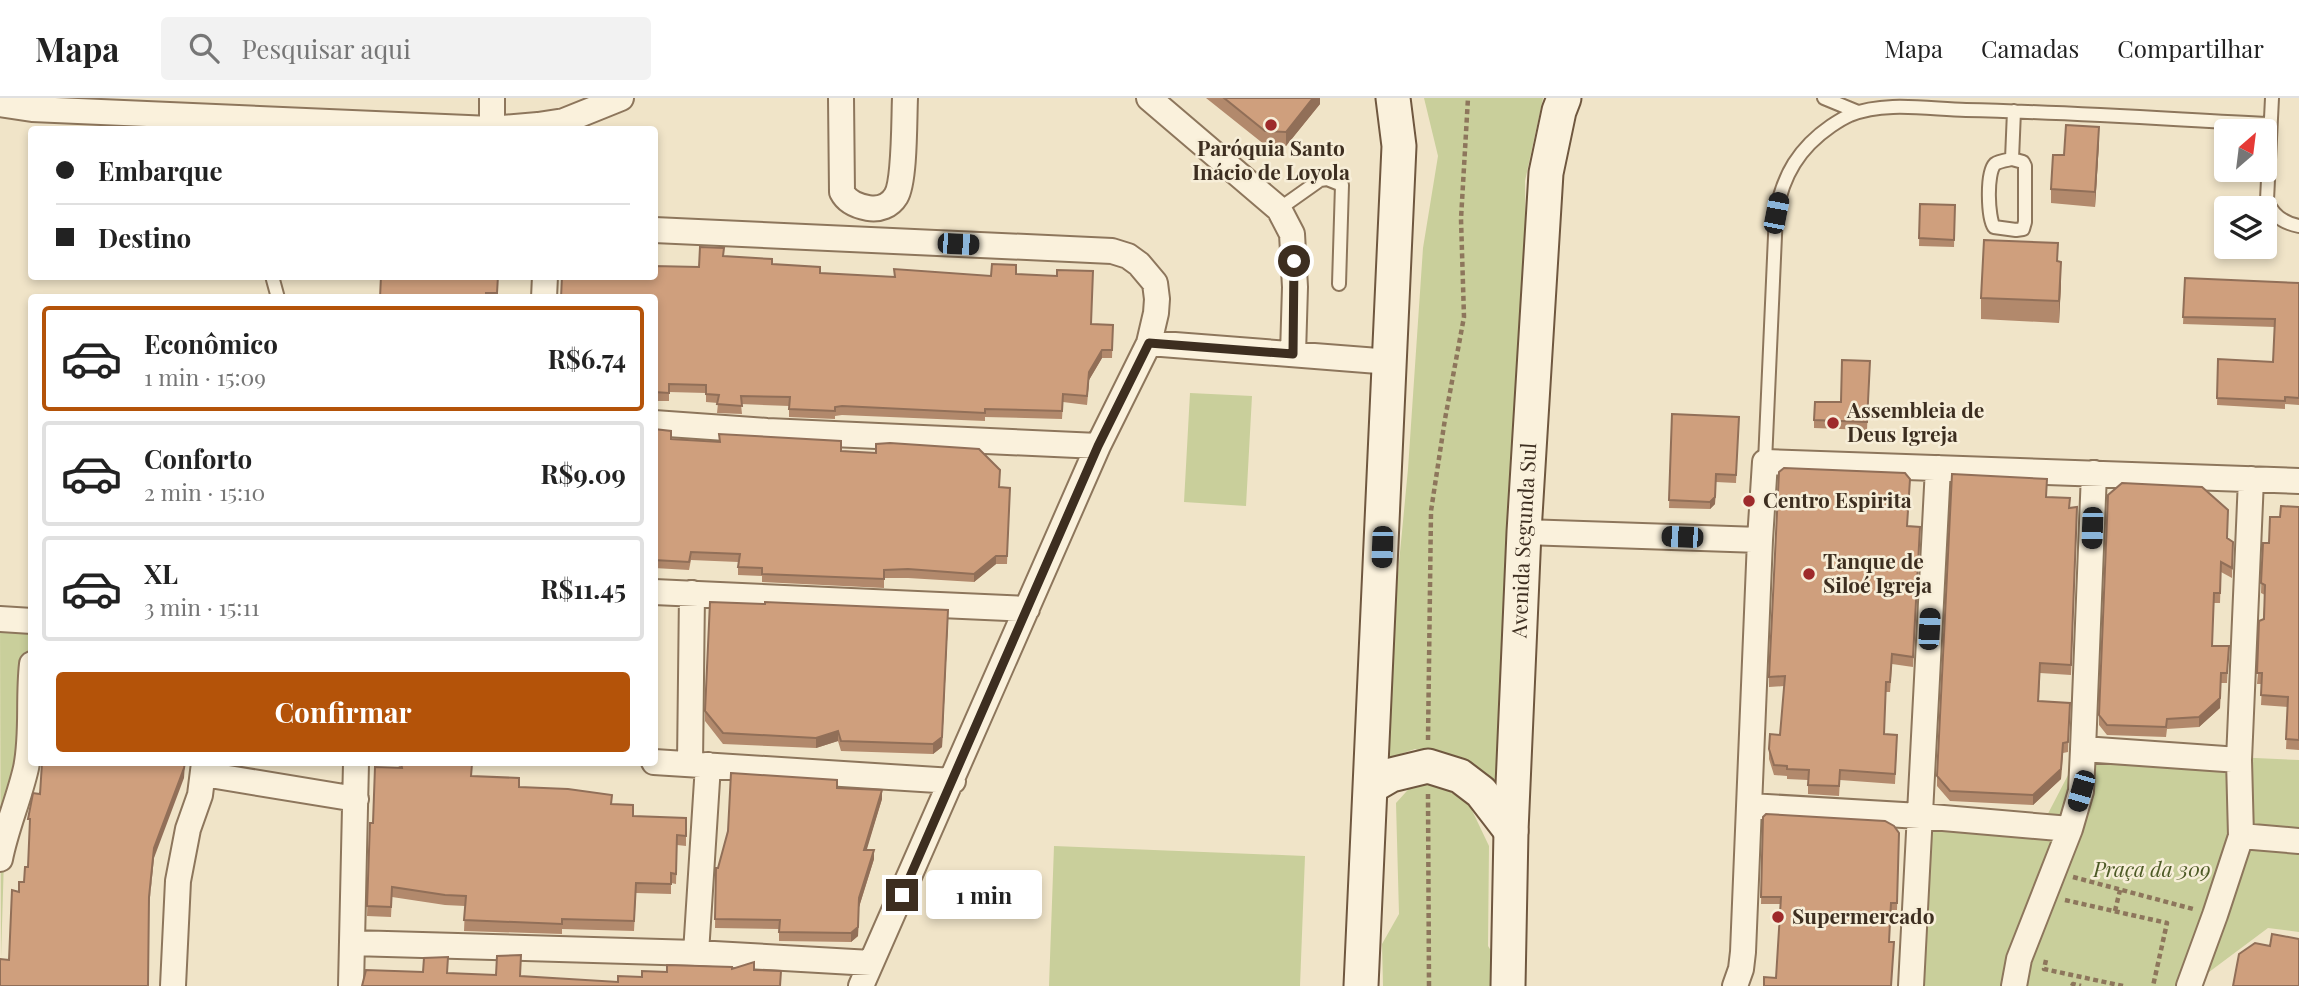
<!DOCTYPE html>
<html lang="pt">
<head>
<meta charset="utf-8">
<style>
	:root { --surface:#fff; --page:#f2f2f2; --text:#222; --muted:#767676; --line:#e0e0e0; --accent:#b45309 }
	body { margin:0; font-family:"Playfair Display",serif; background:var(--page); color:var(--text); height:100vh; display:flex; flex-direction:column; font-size:26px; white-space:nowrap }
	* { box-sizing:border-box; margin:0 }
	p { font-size:23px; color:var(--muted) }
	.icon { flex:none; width:38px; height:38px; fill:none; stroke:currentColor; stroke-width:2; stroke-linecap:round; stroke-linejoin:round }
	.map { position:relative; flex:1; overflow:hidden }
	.sheet { position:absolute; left:28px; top:196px; width:630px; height:472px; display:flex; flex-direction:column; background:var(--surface); border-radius:7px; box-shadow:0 4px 10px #0003 }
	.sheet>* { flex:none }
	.banner { position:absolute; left:28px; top:28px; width:630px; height:154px; border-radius:7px; box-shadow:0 4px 10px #0003; display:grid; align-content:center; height:154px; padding:0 28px; background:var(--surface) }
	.needle { width:46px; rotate:28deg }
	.fabs { position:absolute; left:2214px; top:21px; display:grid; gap:14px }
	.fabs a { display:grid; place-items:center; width:63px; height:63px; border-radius:7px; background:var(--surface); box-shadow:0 4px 10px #0003; font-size:35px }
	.end { position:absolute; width:32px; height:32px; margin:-16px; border:9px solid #3d2e20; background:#fff; box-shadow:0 0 0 4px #fff }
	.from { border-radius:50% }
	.bubble { position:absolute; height:49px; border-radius:7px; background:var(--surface); box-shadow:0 4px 10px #0003; font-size:23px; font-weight:700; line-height:49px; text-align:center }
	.car { position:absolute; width:21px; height:42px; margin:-21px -10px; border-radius:9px; box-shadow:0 0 5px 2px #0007; background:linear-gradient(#222 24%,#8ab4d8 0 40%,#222 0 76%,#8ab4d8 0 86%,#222 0) }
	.banner b { display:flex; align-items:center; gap:24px; height:66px; font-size:26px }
	.banner b+b { border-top:2px solid var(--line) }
	.banner i { width:18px; height:18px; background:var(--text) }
	ul { padding:12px 0 0; list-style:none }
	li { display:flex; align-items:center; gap:21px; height:105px; margin:0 14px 10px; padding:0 14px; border:4px solid var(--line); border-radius:7px }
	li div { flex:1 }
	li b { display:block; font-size:26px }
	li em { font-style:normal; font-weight:700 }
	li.selected { border-color:var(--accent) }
	li>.icon { width:63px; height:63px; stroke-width:1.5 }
	.action { display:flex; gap:14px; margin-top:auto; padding:14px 28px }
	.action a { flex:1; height:80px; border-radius:7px; background:var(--accent); color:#fff; font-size:28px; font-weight:700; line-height:80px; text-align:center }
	header { display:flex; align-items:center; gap:42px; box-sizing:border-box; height:98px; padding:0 35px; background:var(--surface); border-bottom:2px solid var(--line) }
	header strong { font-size:33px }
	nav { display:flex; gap:38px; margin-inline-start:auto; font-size:24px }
	.search { width:490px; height:63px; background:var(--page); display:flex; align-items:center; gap:18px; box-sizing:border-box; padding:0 24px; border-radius:7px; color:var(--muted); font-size:26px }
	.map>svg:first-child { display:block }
</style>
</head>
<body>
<header>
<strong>Mapa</strong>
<div class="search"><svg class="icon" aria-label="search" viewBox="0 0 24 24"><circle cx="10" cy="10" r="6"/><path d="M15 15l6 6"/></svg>Pesquisar aqui</div>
<nav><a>Mapa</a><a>Camadas</a><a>Compartilhar</a></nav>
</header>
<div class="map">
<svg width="2299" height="888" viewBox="0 0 2299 888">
	<rect width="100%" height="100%" fill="#f0e4c8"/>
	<path fill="#c9cf9b" d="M1424 0H1543L1525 83 1526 175 1499 690 1448 658 1415 651 1380 663 1408 371 1423 150 1438 58Z
		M1190 295 1252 298 1246 408 1184 404Z
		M0 519 32 520 31 658 5 728 1 860Z
		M2081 652 2299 662V834L2268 830 2197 883 2195 888H1919L1929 724 2039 733Z
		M1415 684 1441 688 1469 706 1489 748 1488 848 1497 862 1498 888H1383L1382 846 1399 816 1396 705Z
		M1054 748 1305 758 1300 888H1049Z"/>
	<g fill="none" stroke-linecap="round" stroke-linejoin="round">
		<defs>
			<path id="service" d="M1824 0 1858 14
				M2272 0 2267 102C2272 117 2283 125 2299 128
				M2012 61 2023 64 2025 68V124L2023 131 2016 132 1994 129C1988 120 1986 75 1995 66 1999 63 2008 62 2012 61Z
				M2012 61 2014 13
				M1279 111 1320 82 1327 81 1342 87 1339 186
				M272 178 278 200
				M1765 364 1776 115C1783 77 1799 50 1831 28 1837 24 1843 20 1850 17 1885 3 1928 11 1966 12 2067 14 2168 21 2269 26"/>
			<path id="minor" d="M492 0V32
				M841 0 842 94C847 104 857 108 868 110 879 112 890 108 896 98 905 83 904 20 905 0
				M1149 0 1279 111 1292 136 1295 189 1293 256
				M0 6 32 11 491 31 538 27 564 23 621 0
				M654 132 1112 153 1128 158 1139 166 1155 185 1157 201 1156 215 1149 245 1098 348 861 888
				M544 200 545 178
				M1149 245 1391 264
				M654 325 767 333 1098 348
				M1524 434 1760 442 1743 854 1741 871 1735 888
				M1760 442 1765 364 2299 383
				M654 494 1027 511
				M0 521 32 523
				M2083 651 2094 375
				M2239 662 2251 381
				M654 664 953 683
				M690 665 692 495
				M204 676 356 701
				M1750 708 1920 718 2070 731 2081 693 2083 651 2239 662 2241 738 2299 743
				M0 761C6 730 19 701 26 670 33 636 28 601 32 566
				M352 845 696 855 871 865
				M696 855 708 667
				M173 888 178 783 188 731 200 697 204 665
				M351 888 356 665
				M1911 888 1938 370
				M2014 888 2019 861 2070 731
				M2189 888 2215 817 2241 738"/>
			<g id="secondary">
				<path d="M1372 688 1391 677 1428 668 1460 678 1481 694 1511 733"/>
				<path d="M1361 888 1399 48 1393 0"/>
				<path id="s1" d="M1508 888 1511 733 1524 434 1546 75 1559 13 1564 0"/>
			</g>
		</defs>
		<use href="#service" stroke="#8d765c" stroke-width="16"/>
		<use href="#minor" stroke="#8d765c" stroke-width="28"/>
		<use href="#secondary" stroke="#6f573f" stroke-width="37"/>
		<path stroke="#8d765c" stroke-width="4.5" stroke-dasharray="5 3.5" stroke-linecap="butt" d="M1428 642 1431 413 1445 321 1464 219 1461 121 1468 0
			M1428 696 1429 888
			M2073 779 2193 811
			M2065 802 2167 825 2153 888
			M2115 813 2120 792
			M2046 862 2044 871 2123 888
			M2072 888 2073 886 2081 888"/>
		<use href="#service" stroke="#faf1dc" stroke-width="12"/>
		<use href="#minor" stroke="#faf1dc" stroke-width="24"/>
		<use href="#secondary" stroke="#faf1dc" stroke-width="33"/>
	</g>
	<path fill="#b2896c" d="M1206 0H1320V6L1286 48 1265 47Z
		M2099 44 2095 109 2051 105V91L2064 57Z
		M1920 106 1955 107 1954 149 1919 148Z
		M724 158 820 175 894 179V171L991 178 1016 176 1091 226 1113 227 1112 260H1102L1089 282 1087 307 1063 304 1062 321 985 319V323L842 317 835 318V321L789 319V308L741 306 742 316 717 315 718 305 706 304V295L669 294V303H654V200L699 169Z
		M2058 164 2061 185 2059 225 1981 221V200Z
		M498 178V200H380Z
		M2185 180 2299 185V307L2285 306V311L2217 307 2218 261 2273 264 2275 229 2183 226Z
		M1870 263 1867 332 1814 330V322L1841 304Z
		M1672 316 1739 319 1736 385 1716 384 1715 406 1710 411 1669 410Z
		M654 331 671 341 719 344V336L841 353 1000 389 1010 390 1007 466H996L974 484 908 480H884V490L762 484V478L738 477V464L691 462 689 472 654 470Z
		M2046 399 2070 410 2077 419 2071 577 2040 575 2039 603 2070 605 2068 654 2063 655 2061 681 2033 707 1950 703 1937 688V678Z
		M2299 409V652L2286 651 2288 609 2261 607 2262 586H2257L2265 497 2261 495 2262 459 2269 445Z
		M1908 428 1920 439 1913 569 1892 566 1890 594H1886L1884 636 1897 646 1895 686 1840 682 1839 698 1808 696V682L1787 681V678L1774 677 1769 661V651L1780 637 1784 588 1769 589V579Z
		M2227 441 2233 444 2232 480 2221 474 2220 505H2214L2212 548H2229L2227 585H2221L2220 610 2199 629 2167 631 2166 639 2107 637 2099 627V617Z
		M948 522 942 649 933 656 841 653 838 643 816 650 723 646 705 623V613Z
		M398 665H452L472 678 519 689 612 706 633 718 686 720V748L677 747 676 786 671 785V796L636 795 634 833 562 831V836L464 833 465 808 445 807 392 799 391 819 367 818 370 725H373L399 670Z
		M837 690 882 701 866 752 874 761 859 809 858 838 851 844 779 843V831L715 830 716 770H718Z
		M1763 719 1899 743 1897 812H1891L1776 880 1781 806H1761Z"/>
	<path fill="#916f58" d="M1313 0H1320V6L1286 48V34Z
		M2099 29V44L2095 109V94Z
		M2061 164V185L2059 225V203Z
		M1102 252V260L1089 282 1087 307 1089 274Z
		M1716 384 1715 406 1710 411V404Z
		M996 458V466L974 484V476Z
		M948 522 942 649 933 656V646Z
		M2221 575 2220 610 2199 629V619Z
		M838 633V643L816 650V640Z
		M2063 645 2061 681 2033 707V697Z
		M185 665 184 680 154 760 149 809 154 750Z
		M882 692V701L864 761V752Z
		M874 752V761L859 809 858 838 851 844V835L859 800Z"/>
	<path fill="#cf9f7d" stroke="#916f58" stroke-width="2" d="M1224 0H1313L1286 34 1265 33Z
		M2066 27 2099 29 2095 94 2051 91 2053 57H2064Z
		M1920 106 1955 107 1954 142 1919 140Z
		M1984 142 2058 145 2057 163 2061 164 2059 203 1981 200Z
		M700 149 724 150 723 158 772 161V166L820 169V175L895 179 894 171 991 178 992 166 1016 167V176L1057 178V172L1093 173 1091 226 1113 227 1112 252H1102L1089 274 1087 298 1063 296 1062 313 985 311V315L842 308 835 309V313L789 311 790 299 741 298 742 308 717 306 719 297 706 296V287L669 286V295L654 294V200H561L562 178H654V168L699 169Z
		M381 178H498L497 195H486V200H380Z
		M2185 180 2299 185V300L2285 299V303L2217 300 2218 261 2273 264 2275 221 2183 219Z
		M1842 262 1870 263 1867 324 1814 322 1815 304H1841Z
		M1672 316 1739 319 1736 377 1716 376 1715 399 1710 404 1669 402Z
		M654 331 671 333V341L720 344 719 336 841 343V353L876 355V346L890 345 979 351 1000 372 999 389 1010 390 1007 458H996L974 476 908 471 884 472V481L762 476V470L738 469 740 456 691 454 689 464 654 462Z
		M1784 370 1905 375 1910 381 1907 428 1920 429 1913 559 1892 556 1890 584H1886L1884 636 1897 637 1895 676 1840 672 1839 688 1808 687 1809 672 1787 671V668L1774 667 1769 651 1770 636 1780 637 1785 578 1769 579 1779 374Z
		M1952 376 2047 381 2046 399 2070 400 2069 410 2077 409 2071 567 2040 565 2038 603 2070 605 2068 644 2063 645 2061 671 2033 697 1950 693 1937 678Z
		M2122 385 2202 389 2228 412 2227 440 2233 444 2232 470 2221 464 2220 495H2214L2212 548H2229L2227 575H2221L2220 600 2199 619 2167 621 2166 629 2107 627 2099 617 2108 397Z
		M2281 408 2299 409V642L2286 641 2288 599 2261 597 2262 575H2257L2259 523 2264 521 2265 487 2261 485 2263 445H2269L2270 419H2280Z
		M710 504 765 506V504L948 512 942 639 933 646 841 643 838 633 816 640 723 635 705 613Z
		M42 665H185L184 670 154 750 149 799 148 888H0V861L9 862 12 792 19 794V784H24L25 769H28L30 721H28L33 695 40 696Z
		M401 665H452L472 666 471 678 519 680V689L568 691 612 697 611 706 633 707V718L686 720V738L677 737 676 776 671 775V786L636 785 634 823 562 821V826L464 822 466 798 445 797 392 789 391 809 367 808 370 725H373L375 669 402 670Z
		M731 675 837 682V690L882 692 864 752H874L859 800 858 829 851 835 779 834 780 822 715 821 716 770H718L728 733Z
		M1766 716 1885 723 1894 728 1899 735 1897 805H1891L1889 844H1894L1891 888H1764V879L1776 880 1781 799H1761L1763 719Z
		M2272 836 2299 841V888H2233L2239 856 2255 845 2270 848Z
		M521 857 520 878 618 884V878L642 879V873L667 874V867L732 869V871L754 864V872L781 873 780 888H362L366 872 423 874 424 860 448 859 447 875 496 877 497 858Z"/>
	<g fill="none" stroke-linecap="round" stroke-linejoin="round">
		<path stroke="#3d2e20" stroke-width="9" d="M902 797 1098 348 1149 245 1293 256 1294 163"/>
	</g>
	<g fill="#9e2a2b" stroke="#f7eed8" stroke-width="2.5">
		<circle cx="1271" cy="27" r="7"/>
		<circle cx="1833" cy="325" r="7"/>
		<circle cx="1749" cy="403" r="7"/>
		<circle cx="1809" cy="476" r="7"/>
		<circle cx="1778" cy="819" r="7"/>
	</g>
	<g text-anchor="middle" stroke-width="5" stroke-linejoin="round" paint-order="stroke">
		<g font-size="21" font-weight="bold" fill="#3d2e20" stroke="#f7eed8" text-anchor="start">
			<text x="1271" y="58" text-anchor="middle">Paróquia Santo<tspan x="1271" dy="24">Inácio de Loyola</tspan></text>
			<text x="1847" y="320">Assembleia de<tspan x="1847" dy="24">Deus Igreja</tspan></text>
			<text x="1763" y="410">Centro Espirita</text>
			<text x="1823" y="471">Tanque de<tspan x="1823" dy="24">Siloé Igreja</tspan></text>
			<text x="1792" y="826">Supermercado</text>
		</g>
		<g font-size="21" fill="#3d2e20" stroke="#f7eed8">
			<text dy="7" stroke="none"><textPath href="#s1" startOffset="446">Avenida Segunda Sul</textPath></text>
		</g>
		<g font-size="21" font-style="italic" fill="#4d5a26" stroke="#f7eed8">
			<text x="2152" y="779">Praça da 309</text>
		</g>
	</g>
</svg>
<div class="fabs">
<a><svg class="needle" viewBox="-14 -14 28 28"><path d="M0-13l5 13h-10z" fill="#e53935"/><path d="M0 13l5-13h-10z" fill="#767676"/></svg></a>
<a><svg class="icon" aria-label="layers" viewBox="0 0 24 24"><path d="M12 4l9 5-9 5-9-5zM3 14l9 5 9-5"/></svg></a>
</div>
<i class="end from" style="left:1294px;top:163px"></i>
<i class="end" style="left:902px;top:797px"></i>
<div class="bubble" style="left:926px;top:772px;width:116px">1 min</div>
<i class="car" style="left:1776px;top:115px;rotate:11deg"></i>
<i class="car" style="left:958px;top:146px;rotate:93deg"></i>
<i class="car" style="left:2092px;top:430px;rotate:182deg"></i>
<i class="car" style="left:1682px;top:439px;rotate:272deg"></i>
<i class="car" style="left:1382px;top:449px;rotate:182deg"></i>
<i class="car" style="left:1929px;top:531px;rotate:3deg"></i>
<i class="car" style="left:2081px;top:693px;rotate:196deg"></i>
<div class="banner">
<b><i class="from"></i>Embarque</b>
<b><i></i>Destino</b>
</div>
<section class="sheet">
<ul>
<li class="selected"><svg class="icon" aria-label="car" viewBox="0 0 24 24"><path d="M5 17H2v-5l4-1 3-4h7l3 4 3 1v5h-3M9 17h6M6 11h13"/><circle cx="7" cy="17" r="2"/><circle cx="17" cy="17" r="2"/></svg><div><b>Econômico</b><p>1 min · 15:09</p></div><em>R$6.74</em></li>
<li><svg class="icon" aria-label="car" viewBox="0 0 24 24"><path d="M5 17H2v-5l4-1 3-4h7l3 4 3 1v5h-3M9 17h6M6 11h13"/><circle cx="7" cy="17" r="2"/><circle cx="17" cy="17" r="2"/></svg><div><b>Conforto</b><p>2 min · 15:10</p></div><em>R$9.09</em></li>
<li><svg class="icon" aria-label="car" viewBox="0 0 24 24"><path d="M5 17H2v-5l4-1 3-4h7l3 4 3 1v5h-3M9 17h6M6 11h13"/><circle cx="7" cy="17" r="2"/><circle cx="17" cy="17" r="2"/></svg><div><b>XL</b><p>3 min · 15:11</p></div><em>R$11.45</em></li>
</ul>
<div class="action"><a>Confirmar</a></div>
</section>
</div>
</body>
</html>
